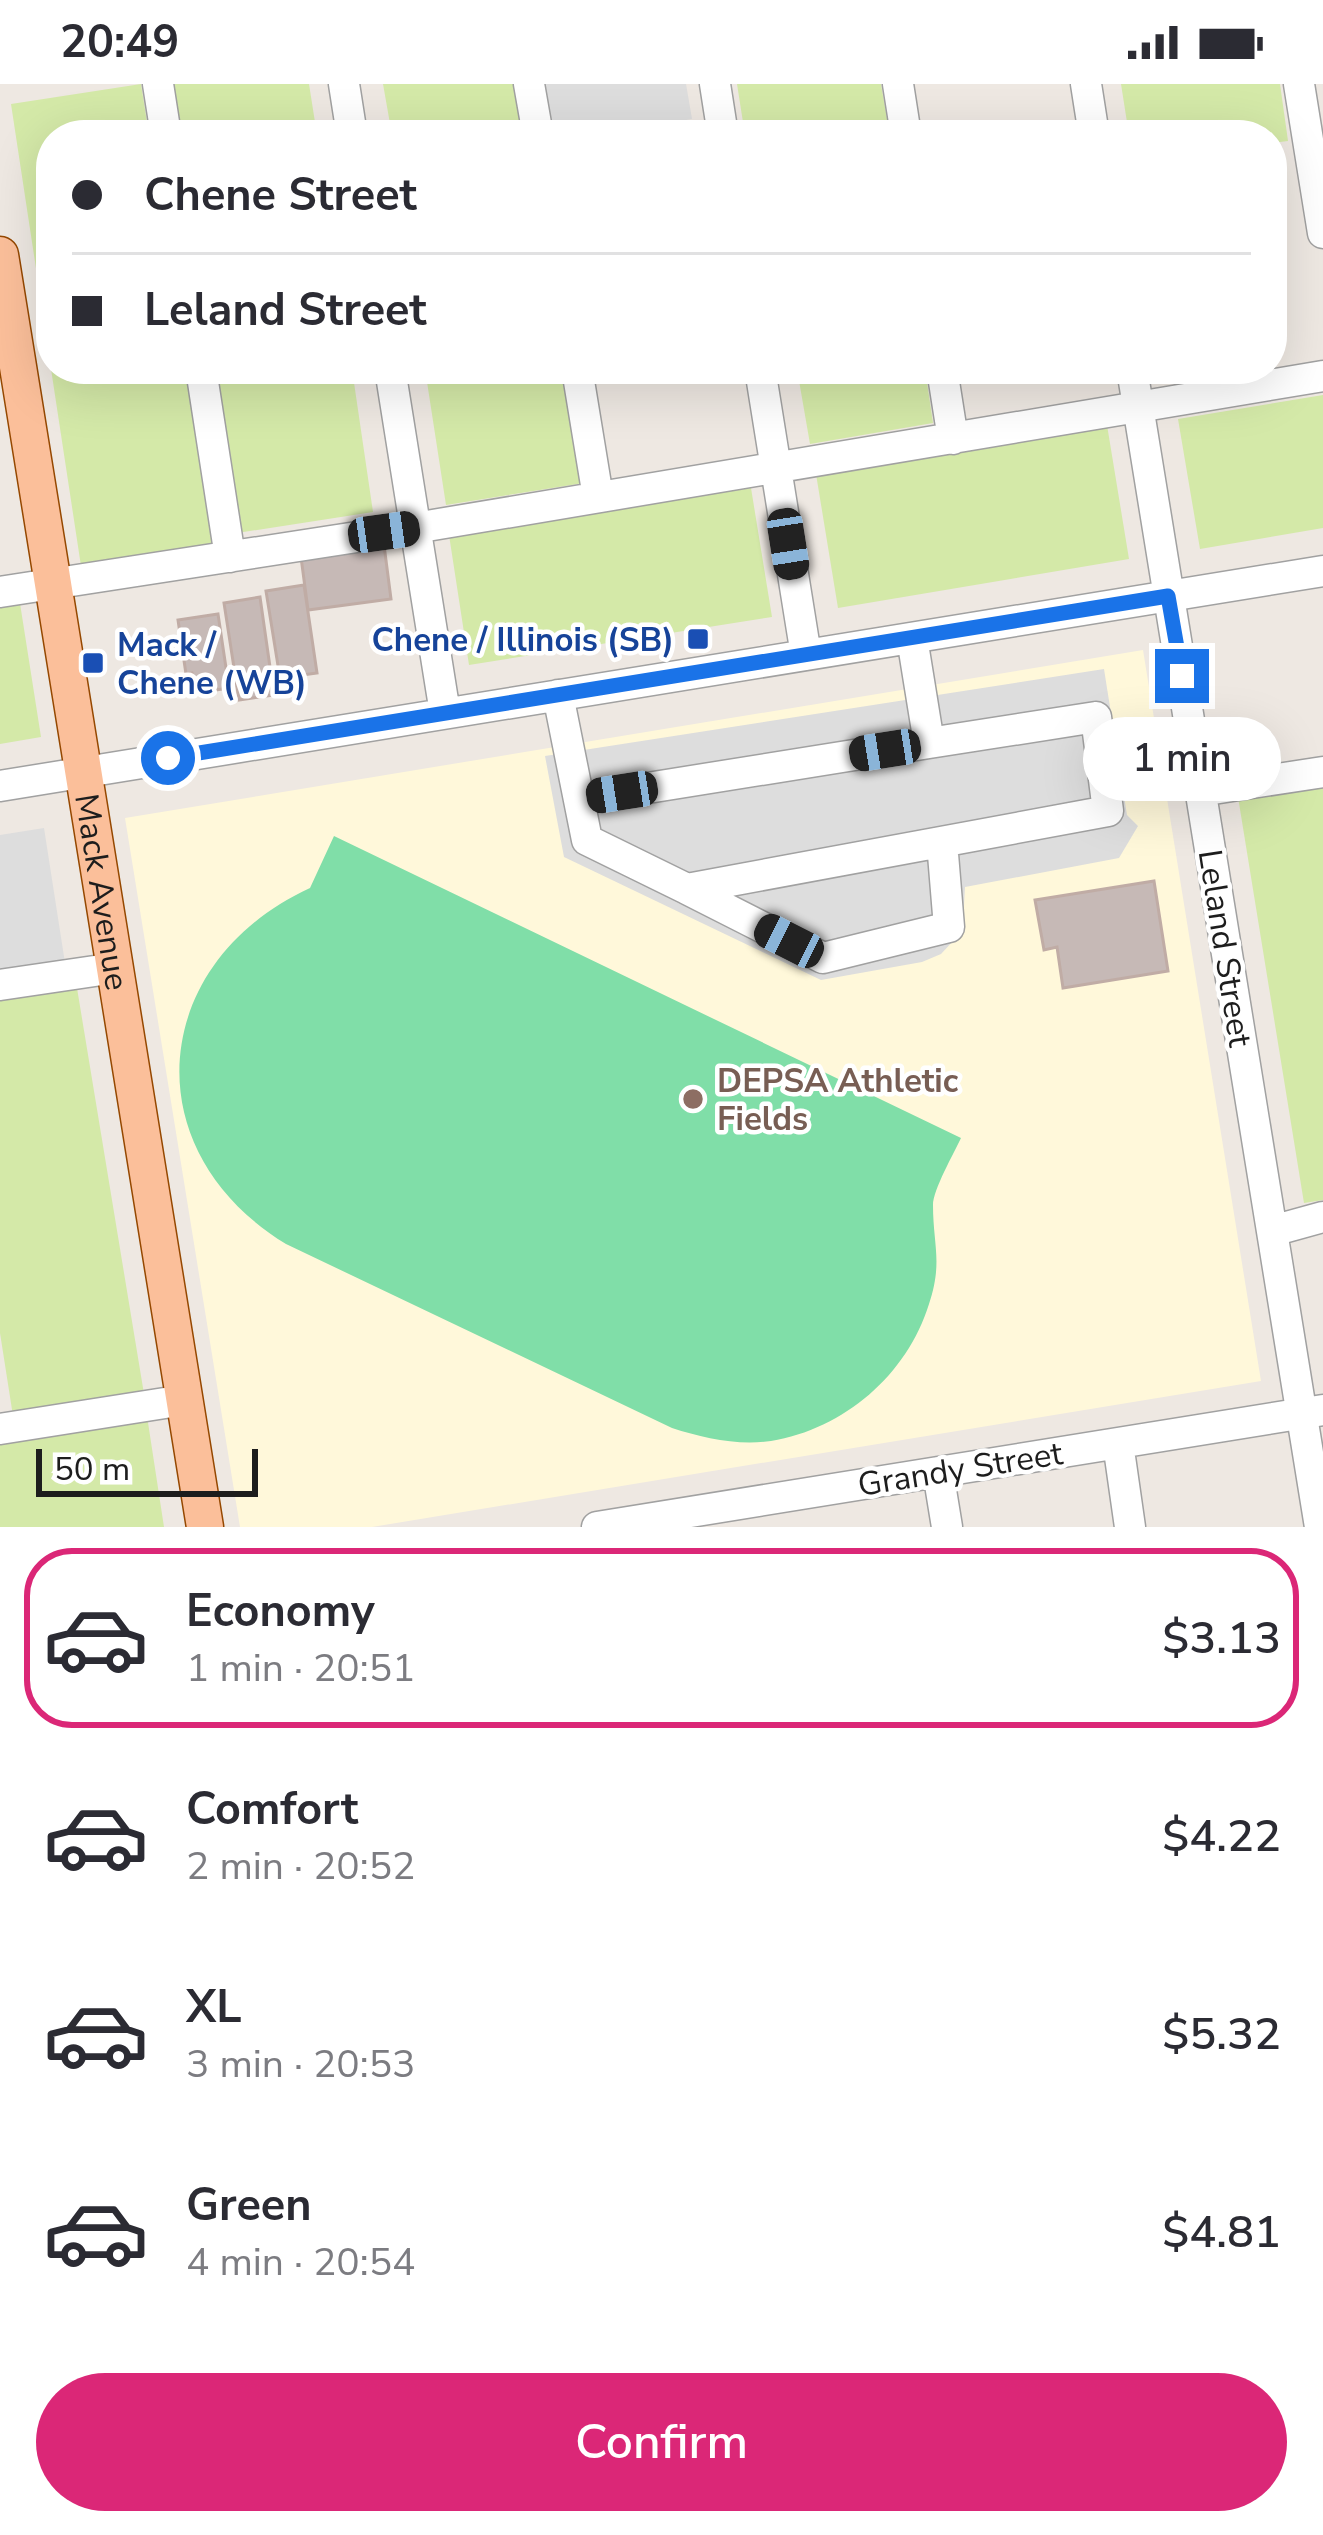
<!DOCTYPE html>
<html lang="en">
<head>
<meta charset="utf-8">
<style>
	:root { --surface:#fff; --page:#f7f7f7; --text:#2b2b33; --muted:#7c7c81; --line:#e1e1e2; --accent:#db2777 }
	body { margin:0; font-family:"Nunito Sans",sans-serif; background:var(--page); color:var(--text); height:100vh; display:flex; flex-direction:column; font-size:45px; white-space:nowrap }
	* { box-sizing:border-box; margin:0 }
	p { font-size:39px; color:var(--muted) }
	.icon { flex:none; width:66px; height:66px; fill:none; stroke:currentColor; stroke-width:2; stroke-linecap:round; stroke-linejoin:round }
	.map { position:relative; height:1443px; overflow:hidden }
	.sheet { display:flex; flex-direction:column; background:var(--surface); flex:1 }
	.sheet>* { flex:none }
	.banner { position:absolute; left:36px; top:36px; width:1251px; height:264px; border-radius:48px; box-shadow:0 12px 48px #0002; display:grid; align-content:center; height:264px; padding:0 36px; background:var(--surface) }
	.scale { position:absolute; left:36px; bottom:30px; width:222px; box-sizing:border-box; padding-left:12px; border:6px solid #1d1d1d; border-top:0; font-size:33px; line-height:42px; white-space:nowrap; color:#1d1d1d; -webkit-text-stroke:9px #fff; paint-order:stroke }
	.end { position:absolute; width:54px; height:54px; margin:-27px; border:15px solid #1a73e8; background:#fff; box-shadow:0 0 0 6px #fff }
	.from { border-radius:50% }
	.bubble { position:absolute; height:84px; border-radius:42px; background:var(--surface); box-shadow:0 12px 48px #0002; font-size:39px; font-weight:600; line-height:84px; text-align:center }
	.car { position:absolute; width:36px; height:72px; margin:-36px -18px; border-radius:15px; box-shadow:0 0 9px 3px #0007; background:linear-gradient(#222 24%,#8ab4d8 0 40%,#222 0 76%,#8ab4d8 0 86%,#222 0) }
	.banner b { display:flex; align-items:center; gap:42px; height:114px; font-size:45px }
	.banner b+b { border-top:3px solid var(--line) }
	.banner i { width:30px; height:30px; background:var(--text) }
	ul { padding:21px 0 0; list-style:none }
	li { display:flex; align-items:center; gap:36px; height:180px; margin:0 24px 18px; padding:0 12px; border:6px solid transparent; border-radius:48px }
	li div { flex:1 }
	li b { display:block; font-size:45px }
	li em { font-style:normal; font-weight:600 }
	li.selected { border-color:var(--accent) }
	li>.icon { width:108px; height:108px; stroke-width:1.5 }
	.cta { display:flex; gap:24px; margin-top:auto; padding:24px 36px }
	.cta a { flex:1; height:138px; border-radius:72px; background:var(--accent); color:#fff; font-size:48px; font-weight:600; line-height:138px; text-align:center }
	.status { display:flex; justify-content:space-between; align-items:center; height:84px; padding:0 60px; background:var(--surface); direction:ltr }
	.status svg { height:33px; fill:currentColor }
	.map>svg:first-child { display:block }
</style>
</head>
<body>
<div class="status"><b>20:49</b><svg viewBox="0 0 49 12"><path d="M0 12V9h3v3zM5 12V6h3v6zM10 12V3h3v9zM15 12V0h3v12zM26 1h20v11H26zM47 4h2v5h-2z"/></svg></div>
<div class="map">
<svg width="1323" height="1443" viewBox="0 0 1323 1443">
	<rect width="100%" height="100%" fill="#eee8e2"/>
	<path fill="#fff8da" d="M1143 566 1261 1297 372 1443H240L125 734Z"/>
	<path fill="#d4e9a8" d="M141 0 149 51H51V283L11 20Z
		M170 0H309L317 51H178Z
		M383 0H517L526 51H392Z
		M737 0H881L888 41 828 51H745Z
		M1121 0H1280L1288 57 1272 59V51H1129Z
		M51 285H186L214 460 81 482Z
		M213 285H352L373 428 237 449Z
		M425 285H567L584 399 446 421Z
		M797 285H925L933 339 810 360Z
		M1323 311V444L1200 465 1178 335Z
		M1107 341 1129 475 838 524 816 390Z
		M751 404 772 533 469 581 449 451Z
		M19 513 41 653 0 660V516Z
		M1323 699V1116L1304 1119 1238 713Z
		M76 898 144 1310 13 1332 0 1249V910Z
		M147 1332 164 1443H0V1355Z"/>
	<path fill="#80dea8" d="M334 752 961 1054C954 1069 933 1106 933 1121 933 1161 943 1178 929 1220 907 1291 844 1345 771 1357 738 1362 703 1354 672 1344L286 1160C132 1066 149 878 310 804Z"/>
	<path fill="#ddd" d="M545 0H686L692 35 596 51H553Z
		M1104 585 1127 731 1138 742 1119 774 965 803 963 839 955 855 941 870 922 878 821 896 564 773 545 672Z
		M44 744 65 879 0 889V751Z"/>
	<path fill="#c6b9b6" stroke="#c0aca5" stroke-width="3" d="M1173 285H1252L1254 294 1176 306Z
		M384 461 391 515 308 526 301 473Z
		M304 501 317 589 280 594 266 507Z
		M260 513 274 611 239 616 224 519Z
		M218 530 229 604 196 609 192 589 186 590 178 536Z
		M1154 797 1168 887 1063 904 1057 863 1044 866 1035 816Z"/>
	<g fill="none" stroke-linecap="round" stroke-linejoin="round">
		<defs>
			<path id="minor" d="M158 0 166 51
				M344 0 352 51
				M529 0 538 51
				M715 0 723 51
				M898 0 906 51
				M1086 0 1094 51
				M1299 0 1323 149
				M201 285 230 473
				M390 285 445 629
				M577 285 598 413
				M760 285 806 571
				M942 285 953 355
				M1132 285 1320 1443
				M0 508 415 444 1323 292
				M558 611 587 756 687 805 1108 727 1096 633 929 659 912 554
				M0 702 1323 487
				M1200 707 1323 688
				M579 715 929 659
				M687 805 823 874 949 843 942 758
				M0 901 115 884
				M1272 1147 1323 1133
				M0 1345 184 1316
				M1118 1359 1130 1443
				M938 1388 947 1443
				M597 1443 1323 1326"/>
			<g id="major">
				<path id="s1" d="M0 171 205 1443"/>
			</g>
		</defs>
		<use href="#minor" stroke="#a1a1a1" stroke-width="33"/>
		<use href="#major" stroke="#954800" stroke-width="39"/>
		<use href="#minor" stroke="#fff" stroke-width="30"/>
		<use href="#major" stroke="#fbbf9a" stroke-width="36"/>
	</g>
	<g fill="none" stroke-linecap="round" stroke-linejoin="round">
		<path stroke="#1a73e8" stroke-width="15" d="M168 674 1168 512 1182 592"/>
	</g>
	<g fill="#1a4fb4" stroke="#fff" stroke-width="4.5">
		<rect x="686" y="543" width="24" height="24" rx="6"/>
		<rect x="81" y="567" width="24" height="24" rx="6"/>
	</g>
	<circle fill="#8d6e63" stroke="#fff" stroke-width="4.5" cx="693" cy="1015" r="12"/>
	<g text-anchor="middle" stroke-width="9" stroke-linejoin="round" paint-order="stroke">
		<g font-size="33" font-weight="bold" fill="#164399" stroke="#fff" text-anchor="end">
			<text x="674" y="567">Chene / Illinois (SB)</text>
			<text x="117" y="572" text-anchor="start">Mack /<tspan x="117" dy="38">Chene (WB)</tspan></text>
		</g>
		<g font-size="33" fill="#1d1d1d" stroke="#fff">
			<text dy="12" stroke="none"><textPath href="#s1" startOffset="645">Mack Avenue</textPath></text>
			<text transform="translate(1226 864) rotate(81)" y="12">Leland Street</text>
			<text transform="translate(960 1384) rotate(-9)" y="12">Grandy Street</text>
		</g>
		<g font-size="33" font-weight="bold" fill="#785e54" stroke="#fff" text-anchor="start">
			<text x="717" y="1008">DEPSA Athletic<tspan x="717" dy="38">Fields</tspan></text>
		</g>
	</g>
</svg>
<div class="scale">50 m</div>
<i class="end from" style="left:168px;top:674px"></i>
<i class="end" style="left:1182px;top:592px"></i>
<div class="bubble" style="left:1083px;top:633px;width:198px">1 min</div>
<i class="car" style="left:384px;top:448px;rotate:82deg"></i>
<i class="car" style="left:788px;top:460px;rotate:171deg"></i>
<i class="car" style="left:885px;top:666px;rotate:261deg"></i>
<i class="car" style="left:622px;top:708px;rotate:261deg"></i>
<i class="car" style="left:789px;top:857px;rotate:297deg"></i>
<div class="banner">
<b><i class="from"></i>Chene Street</b>
<b><i></i>Leland Street</b>
</div>
</div>
<section class="sheet">
<ul>
<li class="selected"><svg class="icon" aria-label="car" viewBox="0 0 24 24"><path d="M5 17H2v-5l4-1 3-4h7l3 4 3 1v5h-3M9 17h6M6 11h13"/><circle cx="7" cy="17" r="2"/><circle cx="17" cy="17" r="2"/></svg><div><b>Economy</b><p>1 min · 20:51</p></div><em>$3.13</em></li>
<li><svg class="icon" aria-label="car" viewBox="0 0 24 24"><path d="M5 17H2v-5l4-1 3-4h7l3 4 3 1v5h-3M9 17h6M6 11h13"/><circle cx="7" cy="17" r="2"/><circle cx="17" cy="17" r="2"/></svg><div><b>Comfort</b><p>2 min · 20:52</p></div><em>$4.22</em></li>
<li><svg class="icon" aria-label="car" viewBox="0 0 24 24"><path d="M5 17H2v-5l4-1 3-4h7l3 4 3 1v5h-3M9 17h6M6 11h13"/><circle cx="7" cy="17" r="2"/><circle cx="17" cy="17" r="2"/></svg><div><b>XL</b><p>3 min · 20:53</p></div><em>$5.32</em></li>
<li><svg class="icon" aria-label="car" viewBox="0 0 24 24"><path d="M5 17H2v-5l4-1 3-4h7l3 4 3 1v5h-3M9 17h6M6 11h13"/><circle cx="7" cy="17" r="2"/><circle cx="17" cy="17" r="2"/></svg><div><b>Green</b><p>4 min · 20:54</p></div><em>$4.81</em></li>
</ul>
<div class="cta"><a>Confirm</a></div>
</section>
</body>
</html>
